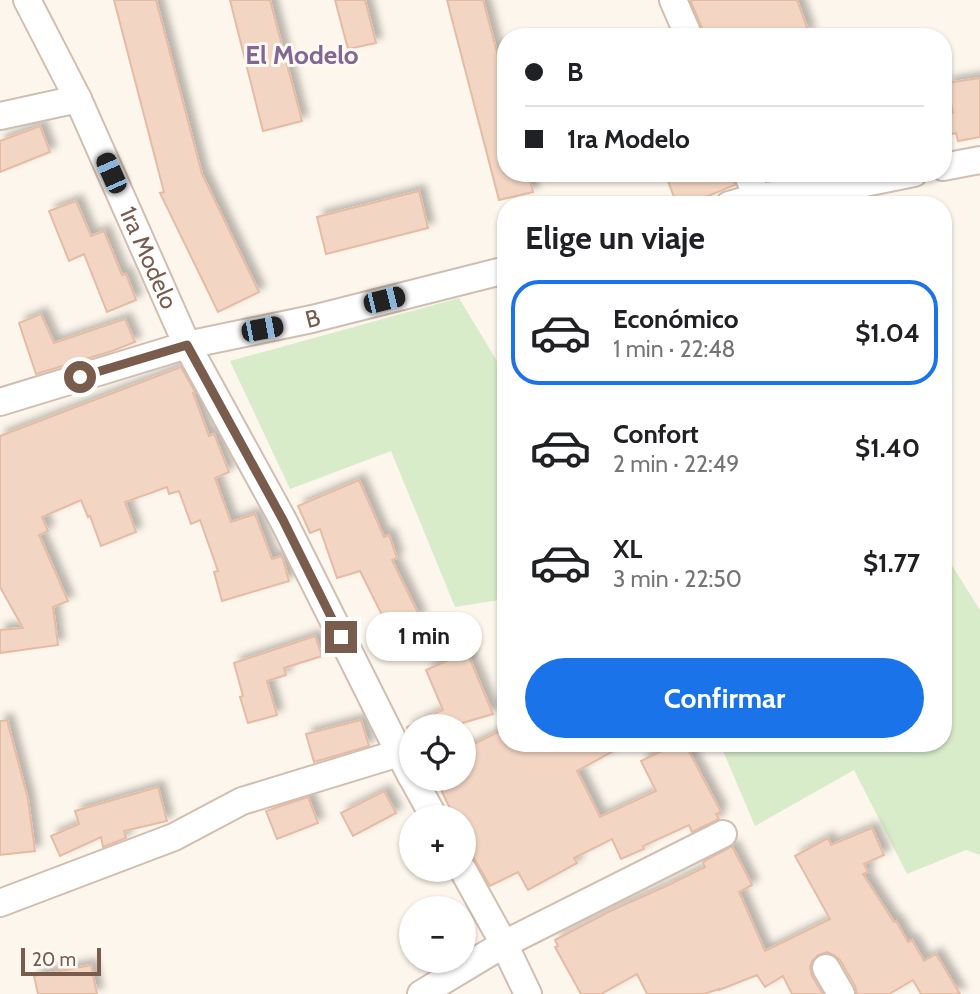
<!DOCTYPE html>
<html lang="es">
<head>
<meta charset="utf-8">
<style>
	:root { --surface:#fff; --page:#f2f2f2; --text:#202124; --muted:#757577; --line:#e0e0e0; --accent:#1a73e8 }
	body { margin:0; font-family:Cabin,sans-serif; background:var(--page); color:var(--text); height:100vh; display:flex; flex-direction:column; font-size:26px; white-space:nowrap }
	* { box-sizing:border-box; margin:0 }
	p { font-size:23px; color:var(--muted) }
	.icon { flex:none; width:38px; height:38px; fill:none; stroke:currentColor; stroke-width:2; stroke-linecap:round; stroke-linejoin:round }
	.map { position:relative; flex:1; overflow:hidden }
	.panel { position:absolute; left:497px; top:196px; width:455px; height:556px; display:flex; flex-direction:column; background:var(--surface); border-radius:28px; box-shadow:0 2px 5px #0004 }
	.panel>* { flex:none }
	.hud { position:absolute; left:497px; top:28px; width:455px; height:154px; border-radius:28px; box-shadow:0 2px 5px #0004; display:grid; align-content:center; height:154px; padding:0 28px; background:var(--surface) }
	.fabs { position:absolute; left:399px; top:714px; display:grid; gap:14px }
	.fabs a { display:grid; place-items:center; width:77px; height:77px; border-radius:50%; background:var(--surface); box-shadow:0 2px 5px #0004; font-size:35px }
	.scale { position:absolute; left:21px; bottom:18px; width:80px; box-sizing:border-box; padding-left:7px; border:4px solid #7a5c4d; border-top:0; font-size:19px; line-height:24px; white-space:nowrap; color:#7a5c4d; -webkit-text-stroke:5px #fffaf3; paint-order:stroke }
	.end { position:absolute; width:32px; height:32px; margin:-16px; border:9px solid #7a5c4d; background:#fff; box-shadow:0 0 0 4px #fff }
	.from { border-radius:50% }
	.bubble { position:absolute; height:49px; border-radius:24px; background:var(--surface); box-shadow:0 2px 5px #0004; font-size:23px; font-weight:700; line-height:49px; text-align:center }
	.car { position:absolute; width:21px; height:42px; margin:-21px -10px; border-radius:9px; box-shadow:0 0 5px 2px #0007; background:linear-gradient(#222 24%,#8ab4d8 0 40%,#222 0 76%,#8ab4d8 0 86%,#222 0) }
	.hud b { display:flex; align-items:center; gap:24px; height:66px; font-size:26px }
	.hud b+b { border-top:2px solid var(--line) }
	.hud i { width:18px; height:18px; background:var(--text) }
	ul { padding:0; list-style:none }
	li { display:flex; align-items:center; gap:21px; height:105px; margin:0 14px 10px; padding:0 14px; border:4px solid transparent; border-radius:28px }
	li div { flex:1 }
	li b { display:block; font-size:26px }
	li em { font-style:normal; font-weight:700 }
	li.active { border-color:var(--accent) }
	li>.icon { width:63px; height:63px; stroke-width:1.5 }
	h2 { padding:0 28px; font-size:32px; line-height:84px }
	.button { display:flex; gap:14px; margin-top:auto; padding:14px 28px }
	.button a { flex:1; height:80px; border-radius:42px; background:var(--accent); color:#fff; font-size:28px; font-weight:700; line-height:80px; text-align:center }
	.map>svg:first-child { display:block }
</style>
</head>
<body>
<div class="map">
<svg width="980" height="994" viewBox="0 0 980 994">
	<defs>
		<filter id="shadow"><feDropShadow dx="6" dy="-6" stdDeviation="3.5" flood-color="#0004"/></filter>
	</defs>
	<rect width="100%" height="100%" fill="#fdf6ec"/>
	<path fill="#d8ecc9" d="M459 298 506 376V599L455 607 391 451 290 489 230 361Z
		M943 551 980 610V855L966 850 907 874 854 770 755 826 720 744H943Z"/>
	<path fill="#f3d5c3" stroke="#e6bba3" stroke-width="2" filter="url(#shadow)" d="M114 0H156L202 174 259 292 218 312 160 193 164 192Z
		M230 0H270L302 121 263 131Z
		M335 0H365L376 43 348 49Z
		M447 0H483L506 86V173H528L533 192 499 200Z
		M690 0H797L809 33 788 37H706Z
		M980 78V137L958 141 956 133 943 136V115L953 113 947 83Z
		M40 126 50 152 0 172V141Z
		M665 173H732L735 185 686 205H677Z
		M419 191 428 228 326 254 317 217Z
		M76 201 91 236 104 231 122 275 126 274 136 300 107 312 84 254 69 261 49 211Z
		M41 314 54 343 125 319 135 342 112 351 36 374 19 323Z
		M181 367 194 390 195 392 193 393 209 436 214 434 229 472 215 478 231 522 255 514 272 559 282 556 289 581 222 601 214 572 218 571 200 520 191 524 179 491 169 494 167 487 125 502 136 532 101 546 90 516 88 517 81 500 42 517 48 531 39 535 68 601 53 607 58 645 0 653V630L23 628 0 587V436Z
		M359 480 384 537 389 535 397 558 392 560 420 617 390 631 360 571 337 578 320 529 310 533 298 506Z
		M315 636 322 656 284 668 286 675 267 681 277 715 248 723 240 697 243 696 234 663Z
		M467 652 493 714 452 726H411V738L407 727 443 710 426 670Z
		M7 720 28 799 35 851 0 855V721Z
		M361 720 369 746 314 762 306 734Z
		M506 728V744H626L577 771 600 817 656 791 641 761 676 744H685L721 812 716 814 719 819 692 832 689 825 643 846 644 849 621 859 612 839 574 858 577 863 528 890 518 872 490 886 464 841V817H454L436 779H464V749Z
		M158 787 167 821 124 831 126 838 103 847 101 837 60 856 51 836 79 824 75 811Z
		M384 791 396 813 353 836 341 813Z
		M308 797 318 823 277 839 266 811Z
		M872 828 884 855 864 864 868 872 863 874 894 922 896 921 908 942 912 940 924 961 936 954 960 994H921L913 980 889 994H857L855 986 840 960 834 955 827 952 818 955 812 961 810 967 812 976 823 994H792L783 976 765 987 757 975 719 990V989L704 994H647L637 974 601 994H581L555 947 558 946 555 940 610 911 664 887 705 867 703 863 706 860 732 846 752 885 739 892 765 951 830 919 795 856 828 838 831 845Z
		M91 965 97 994H38L34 976Z"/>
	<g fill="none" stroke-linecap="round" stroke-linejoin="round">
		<defs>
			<g id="street">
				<path id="s1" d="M27 0 78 99 187 345 283 520 411 776"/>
				<path d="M673 0 689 37"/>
				<path d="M0 116 78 99"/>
				<path d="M943 167 980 160"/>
				<path d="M747 173 757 197"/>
				<path d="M729 205 757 197 850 186 914 173"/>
				<path id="s2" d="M0 402 187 345 312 319 506 270"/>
				<path d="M413 779 434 817"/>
				<path d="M463 870 504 944 528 994"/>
				<path d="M0 903 174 837 242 801 399 753"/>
				<path d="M826 968 841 994"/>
				<path d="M421 994 504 944 723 834"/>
			</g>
		</defs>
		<use href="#street" stroke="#d1beb0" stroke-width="30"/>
		<use href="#street" stroke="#fff" stroke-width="26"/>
	</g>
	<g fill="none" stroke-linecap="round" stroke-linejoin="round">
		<path stroke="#7a5c4d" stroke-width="9" d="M80 377 187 345 283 520 341 637"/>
	</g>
	<g text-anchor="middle" stroke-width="6" stroke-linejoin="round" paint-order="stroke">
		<g font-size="24" fill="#7a5c4d" stroke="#fffaf3">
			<text dy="8" stroke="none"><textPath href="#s1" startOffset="285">1ra Modelo</textPath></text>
			<text dy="8" stroke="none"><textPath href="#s2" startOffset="324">B</textPath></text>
		</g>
		<g font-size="26" font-weight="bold" fill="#846695" stroke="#fffaf3">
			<text x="302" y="64">El Modelo</text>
		</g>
	</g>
</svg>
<div class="fabs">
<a><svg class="icon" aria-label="locate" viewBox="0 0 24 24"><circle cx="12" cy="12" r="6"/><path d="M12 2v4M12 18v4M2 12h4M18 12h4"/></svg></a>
<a>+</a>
<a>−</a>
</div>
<div class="scale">20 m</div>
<i class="end from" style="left:80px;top:377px"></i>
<i class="end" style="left:341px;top:637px"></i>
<div class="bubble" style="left:366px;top:612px;width:116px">1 min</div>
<i class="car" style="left:111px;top:173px;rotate:336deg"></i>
<i class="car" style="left:384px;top:300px;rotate:76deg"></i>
<i class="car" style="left:262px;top:329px;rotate:79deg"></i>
<div class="hud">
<b><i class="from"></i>B</b>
<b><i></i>1ra Modelo</b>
</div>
<section class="panel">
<h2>Elige un viaje</h2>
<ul>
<li class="active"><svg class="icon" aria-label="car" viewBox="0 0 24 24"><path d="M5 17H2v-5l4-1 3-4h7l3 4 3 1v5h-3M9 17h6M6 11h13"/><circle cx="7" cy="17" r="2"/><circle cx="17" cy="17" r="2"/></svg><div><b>Económico</b><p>1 min · 22:48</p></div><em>$1.04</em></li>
<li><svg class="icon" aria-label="car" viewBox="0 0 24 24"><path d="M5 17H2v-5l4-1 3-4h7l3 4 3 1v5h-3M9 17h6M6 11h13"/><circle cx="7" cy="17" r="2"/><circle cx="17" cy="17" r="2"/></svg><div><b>Confort</b><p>2 min · 22:49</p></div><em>$1.40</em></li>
<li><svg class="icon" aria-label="car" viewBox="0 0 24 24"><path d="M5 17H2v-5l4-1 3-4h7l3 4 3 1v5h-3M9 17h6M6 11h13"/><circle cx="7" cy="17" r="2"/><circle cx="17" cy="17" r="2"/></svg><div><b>XL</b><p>3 min · 22:50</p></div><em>$1.77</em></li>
</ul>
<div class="button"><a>Confirmar</a></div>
</section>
</div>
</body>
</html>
